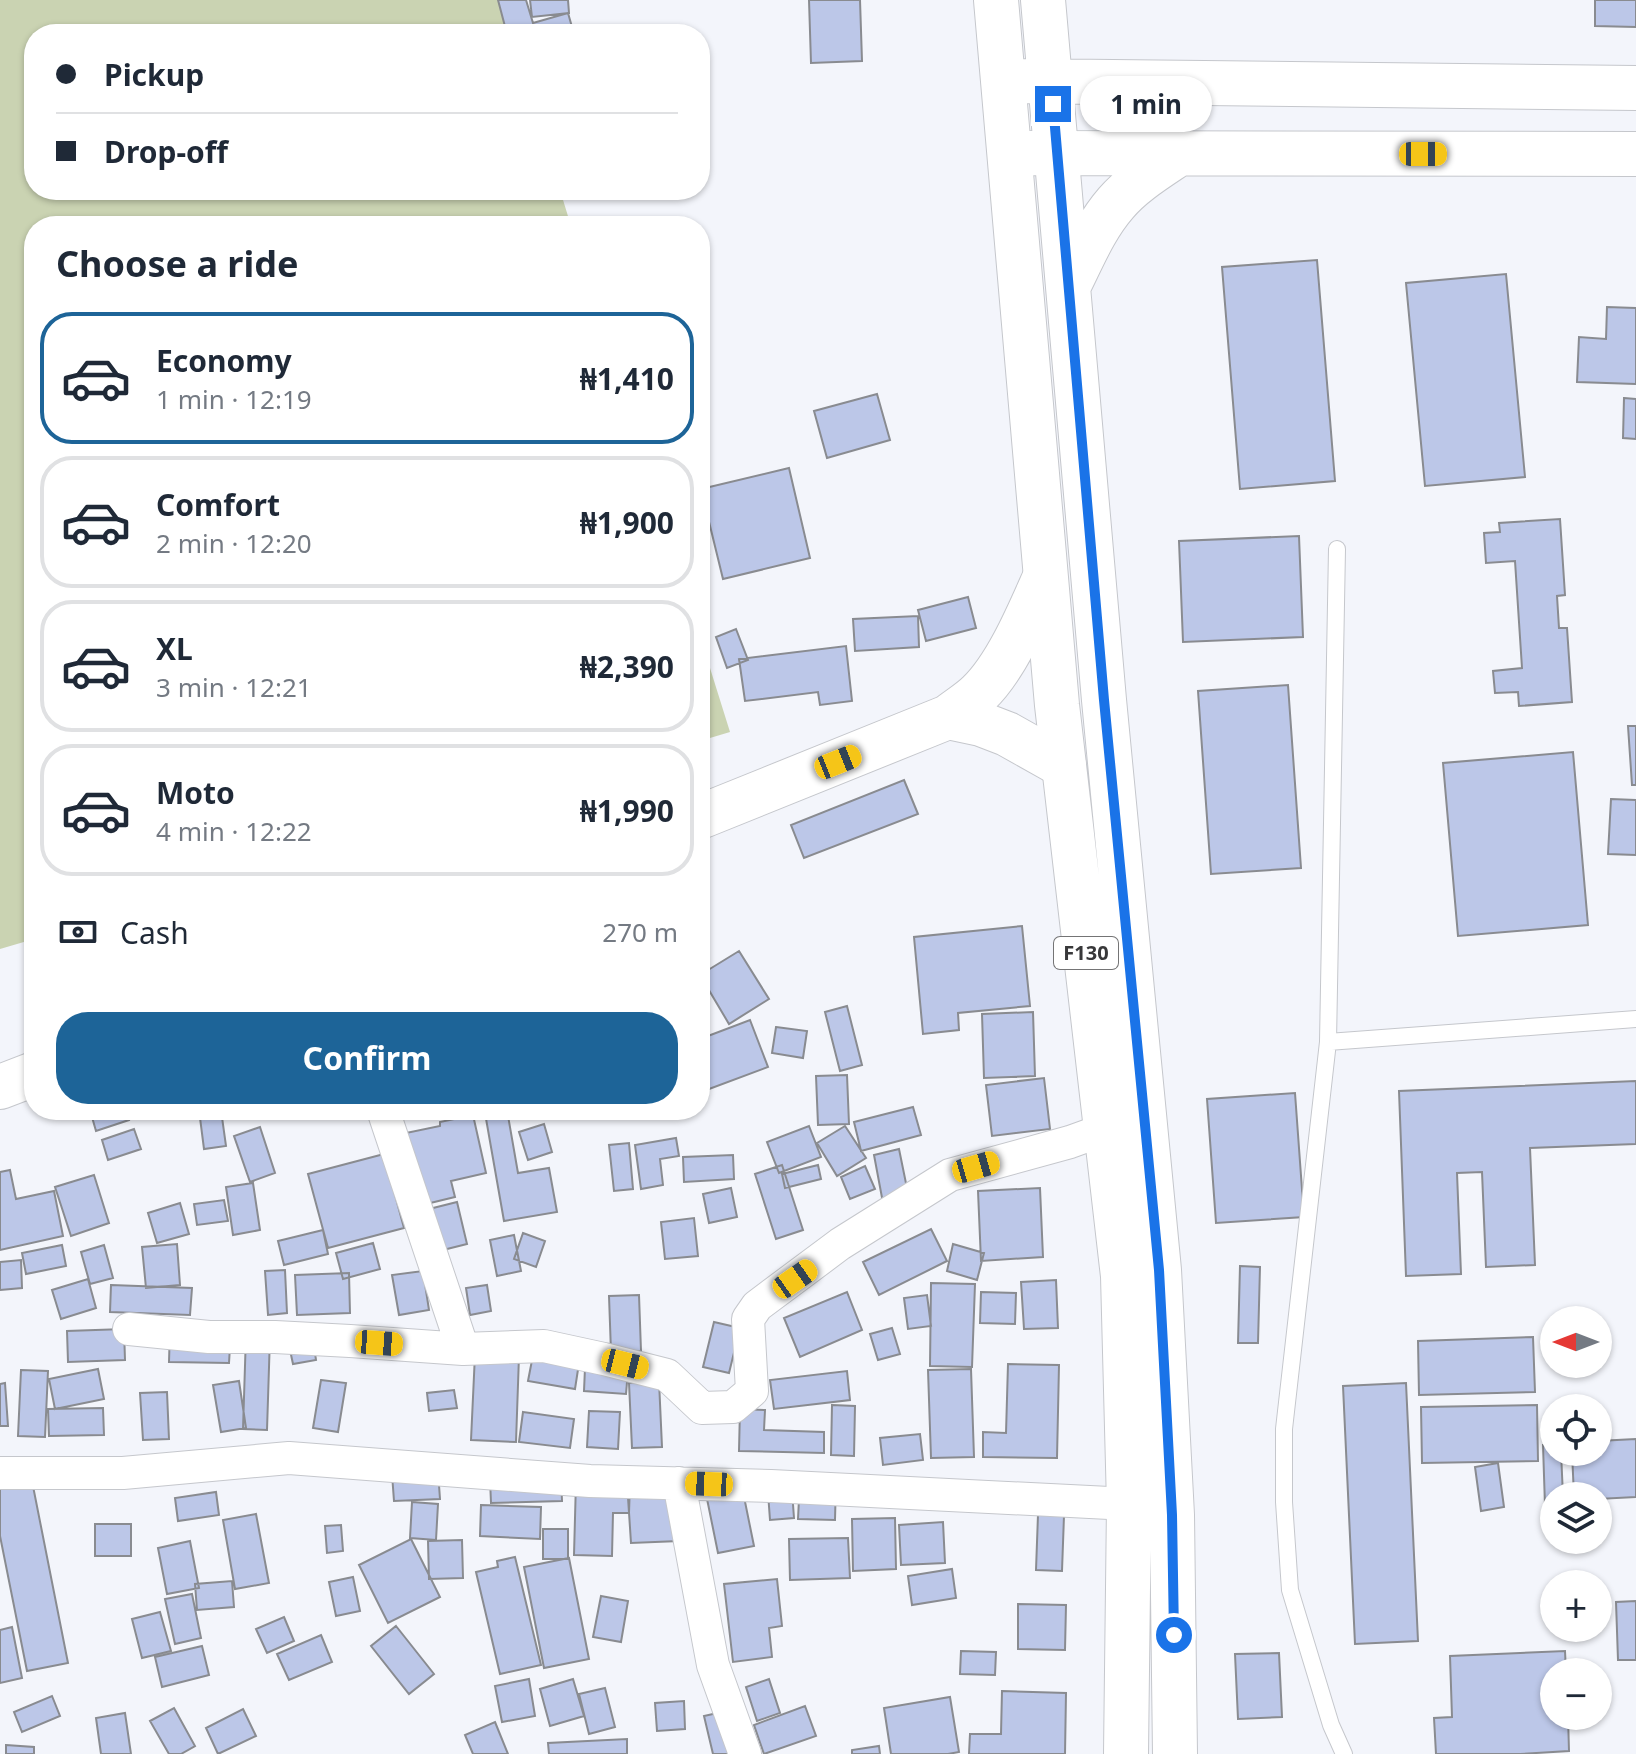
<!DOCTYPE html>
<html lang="en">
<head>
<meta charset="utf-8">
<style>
	:root { --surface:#fff; --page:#f2f2f3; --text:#1f2937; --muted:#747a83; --line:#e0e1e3; --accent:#1d6498 }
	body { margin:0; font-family:"Noto Sans",sans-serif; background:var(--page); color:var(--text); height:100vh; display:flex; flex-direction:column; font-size:30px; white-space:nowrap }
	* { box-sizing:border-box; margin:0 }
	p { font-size:26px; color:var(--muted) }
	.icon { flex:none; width:44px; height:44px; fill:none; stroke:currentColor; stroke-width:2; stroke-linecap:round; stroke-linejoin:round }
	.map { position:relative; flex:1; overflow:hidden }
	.details { position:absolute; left:24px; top:216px; width:686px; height:904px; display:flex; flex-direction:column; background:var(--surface); border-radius:32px; box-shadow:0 2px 6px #0004 }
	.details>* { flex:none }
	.guide { position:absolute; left:24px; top:24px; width:686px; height:176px; border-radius:32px; box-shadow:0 2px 6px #0004; display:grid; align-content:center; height:176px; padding:0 32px; background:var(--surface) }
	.needle { width:52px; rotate:270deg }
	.fabs { position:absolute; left:1540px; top:1306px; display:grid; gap:16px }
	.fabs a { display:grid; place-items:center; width:72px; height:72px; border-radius:50%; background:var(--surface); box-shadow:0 2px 6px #0004; font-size:40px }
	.end { position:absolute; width:36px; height:36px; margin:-18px; border:10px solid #1a73e8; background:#fff; box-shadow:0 0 0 4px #fff }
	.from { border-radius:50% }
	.bubble { position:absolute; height:56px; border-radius:28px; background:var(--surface); box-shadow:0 2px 6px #0004; font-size:26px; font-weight:700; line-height:56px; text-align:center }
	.car { position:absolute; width:24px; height:48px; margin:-24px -12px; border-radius:10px; box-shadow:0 0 6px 2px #0007; background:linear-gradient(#f5c518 24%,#345 0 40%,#f5c518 0 76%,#345 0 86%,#f5c518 0) }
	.guide b { display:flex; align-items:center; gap:28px; height:76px; font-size:30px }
	.guide b+b { border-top:2px solid var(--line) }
	.guide i { width:20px; height:20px; background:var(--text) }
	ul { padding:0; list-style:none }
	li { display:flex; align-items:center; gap:24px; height:132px; margin:0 16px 12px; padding:0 16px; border:4px solid var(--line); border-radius:32px }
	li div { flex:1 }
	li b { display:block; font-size:30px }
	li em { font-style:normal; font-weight:700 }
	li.current { border-color:var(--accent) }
	li>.icon { width:72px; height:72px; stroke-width:1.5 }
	h2 { padding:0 32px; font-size:36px; line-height:96px }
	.pay { display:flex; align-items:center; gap:20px; height:88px; padding:0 32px; font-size:30px }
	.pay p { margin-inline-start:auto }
	.action { display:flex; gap:16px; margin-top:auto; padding:16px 32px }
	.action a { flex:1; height:92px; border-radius:32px; background:var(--accent); color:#fff; font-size:32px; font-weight:700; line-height:92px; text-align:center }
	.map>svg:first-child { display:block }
</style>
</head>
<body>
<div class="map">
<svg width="1636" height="1754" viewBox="0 0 1636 1754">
	<rect width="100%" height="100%" fill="#f3f5fb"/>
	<path fill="#cad3b2" d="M0 0H500L511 34H34V190H560L571 226H34V939L0 949Z
		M700 636 730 732 700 741Z"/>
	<path fill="#bcc7e8" stroke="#898b90" stroke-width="2" d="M498 0H526L533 23 568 13 574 34H507Z
		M530 0H568L569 13 532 17Z
		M809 0H860L862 61 811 63Z
		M1595 0H1636V27L1595 26Z
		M1317 260 1335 481 1240 489 1222 267Z
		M1506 274 1525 477 1425 486 1406 283Z
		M1607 307 1636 308V384L1577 382 1579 337 1606 339Z
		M877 394 890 440 827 458 814 411Z
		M1624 398 1636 399V439L1623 438Z
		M789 468 810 558 723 579 701 489Z
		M700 512 709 554 700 556Z
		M1560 519 1565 595 1557 596 1559 628H1567L1572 702 1519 706 1518 692 1495 693 1493 671 1522 668 1515 561 1486 563 1484 533 1500 532 1499 523Z
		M1299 536 1303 637 1183 642 1179 541Z
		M968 597 976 628 926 641 918 610Z
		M918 616 919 647 855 651 853 619Z
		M736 629 748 660 727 668 716 637Z
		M846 646 852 701 820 705 818 692 745 701 739 659Z
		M1288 685 1301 868 1211 874 1198 691Z
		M1628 726H1636V785H1632Z
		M1573 752 1588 925 1458 936 1443 763Z
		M904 780 918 814 804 858 791 825Z
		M1611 799 1636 800V855L1608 854Z
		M1022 926 1030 1006 958 1013 959 1030 923 1034 914 937Z
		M739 951 769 999 729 1024 700 975Z
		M847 1006 862 1065 840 1071 825 1012Z
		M1033 1012 1035 1076 984 1078 982 1014Z
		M750 1020 768 1067 701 1092 700 1039Z
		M776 1027 807 1031 803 1058 772 1053Z
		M847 1075 849 1124 818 1125 816 1076Z
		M1044 1078 1050 1129 992 1136 986 1085Z
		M1636 1081V1144L1530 1148 1535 1265 1486 1267 1482 1172 1457 1173 1461 1274 1406 1276 1399 1091Z
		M1295 1093 1304 1217 1216 1223 1207 1099Z
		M913 1107 921 1135 861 1151 854 1122Z
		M90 1110H126L129 1120 96 1131Z
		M199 1110H221L226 1146 204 1149Z
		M500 1110H507L518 1173 549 1168 557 1212 504 1221 485 1113Z
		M473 1115 486 1173 451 1181 455 1197 422 1205 406 1133 440 1126V1122Z
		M544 1124 552 1152 528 1160 519 1132Z
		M809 1126 821 1157 779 1173 767 1142Z
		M845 1126 866 1158 837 1176 817 1143Z
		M260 1127 275 1173 250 1182 234 1136Z
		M134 1129 141 1149 108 1160 102 1140Z
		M676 1138 679 1156 660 1159 663 1185 641 1189 635 1145Z
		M629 1143 633 1189 614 1191 609 1145Z
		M899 1149 909 1198 883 1203 874 1155Z
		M384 1154 404 1228 328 1248 308 1174Z
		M733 1155 734 1179 684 1182 683 1157Z
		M782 1165 803 1230 776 1239 755 1174Z
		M818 1165 821 1179 785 1188 782 1174Z
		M865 1166 875 1189 850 1199 841 1177Z
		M10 1170 16 1199 54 1191 63 1236 0 1250V1172Z
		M94 1175 109 1223 71 1236 55 1187Z
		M253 1183 260 1230 233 1235 226 1187Z
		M731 1188 737 1217 709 1223 703 1194Z
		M1040 1188 1043 1257 981 1261 978 1191Z
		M224 1200 228 1221 197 1225 194 1204Z
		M457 1202 467 1244 439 1251 429 1209Z
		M180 1203 189 1234 157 1243 148 1213Z
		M694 1218 698 1256 665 1259 661 1222Z
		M931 1229 947 1261 879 1295 863 1262Z
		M323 1230 328 1254 284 1265 278 1241Z
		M523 1233 545 1241 536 1267 514 1259Z
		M514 1235 521 1271 497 1276 490 1240Z
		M373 1243 380 1269 343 1279 336 1253Z
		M177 1244 180 1285 146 1288 142 1247Z
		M953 1244 984 1253 977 1280 947 1271Z
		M62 1245 66 1266 26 1274 22 1253Z
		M104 1245 113 1278 90 1284 81 1252Z
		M21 1260 22 1288 0 1290V1262Z
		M1240 1266 1260 1267 1258 1343H1238Z
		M285 1270 287 1313 268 1315 265 1271Z
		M423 1271 429 1310 399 1315 392 1275Z
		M349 1273 350 1313 297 1315 295 1275Z
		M88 1279 96 1308 61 1319 52 1290Z
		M1056 1280 1058 1328 1024 1329 1021 1282Z
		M931 1283 975 1284 972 1367 930 1366Z
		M111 1285 192 1288 190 1315 110 1312Z
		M487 1285 491 1311 470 1315 466 1288Z
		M847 1292 862 1330 800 1357 784 1318Z
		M981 1292 1016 1293 1015 1324 980 1323Z
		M639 1295 641 1351 611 1352 609 1296Z
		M927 1295 931 1326 908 1329 904 1298Z
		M714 1322 740 1328 729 1373 703 1367Z
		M170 1328 231 1330 229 1363 169 1362Z
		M892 1328 900 1354 878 1360 870 1334Z
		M124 1329 125 1360 68 1362 67 1331Z
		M246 1334 270 1336 267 1430 243 1429Z
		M1533 1337 1535 1392 1419 1395 1418 1341Z
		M314 1346 316 1360 293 1364 290 1350Z
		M475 1354 519 1356 516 1442 471 1440Z
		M533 1355 579 1363 575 1389 528 1381Z
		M1008 1364 1059 1365 1057 1458 983 1457V1432L1006 1433Z
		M585 1368 628 1370 626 1394 584 1391Z
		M98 1369 104 1399 55 1409 49 1379Z
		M971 1369 974 1457 931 1458 928 1370Z
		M21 1370 48 1371 45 1437 18 1436Z
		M847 1371 850 1400 774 1409 770 1380Z
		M321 1380 346 1383 338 1432 313 1428Z
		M239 1381 246 1428 221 1432 213 1385Z
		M659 1381 662 1447 632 1448 629 1383Z
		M5 1383 8 1426H0V1384Z
		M1406 1383 1418 1641 1355 1644 1343 1386Z
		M454 1390 457 1408 429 1411 427 1393Z
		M167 1392 169 1439 143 1440 140 1393Z
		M832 1405 855 1406 854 1456 831 1455Z
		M1537 1405 1538 1461 1422 1463 1421 1407Z
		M103 1408 104 1435 49 1436 48 1409Z
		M740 1409 765 1410 764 1430 824 1432V1453L739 1451Z
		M589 1411 620 1412 618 1449 587 1447Z
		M523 1412 574 1419 570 1448 519 1442Z
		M920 1434 923 1460 883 1465 880 1438Z
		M1636 1439V1497L1598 1499V1496H1574L1572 1452H1598V1441Z
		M1554 1444V1452H1561L1563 1496H1554V1506H1545L1543 1445Z
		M1498 1463 1504 1507 1481 1511 1475 1467Z
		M438 1471 440 1499 394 1501 392 1474Z
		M31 1476 68 1663 27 1671 0 1536V1483Z
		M791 1477 794 1518 770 1520 767 1479Z
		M561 1478 562 1501 491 1503 490 1479Z
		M675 1479 679 1541 631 1543 627 1482Z
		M800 1479 836 1481 835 1520 798 1519Z
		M576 1481 630 1483 629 1513H613L612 1556 574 1555Z
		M741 1482 754 1546 718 1553 705 1489Z
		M1039 1487 1065 1488 1062 1571 1036 1570Z
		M216 1492 219 1515 178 1521 175 1498Z
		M412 1502 438 1504 436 1540 410 1538Z
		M481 1505 541 1507 540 1539 480 1536Z
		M256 1514 269 1583 235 1589 223 1520Z
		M895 1518 896 1569 853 1571 852 1519Z
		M943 1522 945 1563 901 1565 899 1525Z
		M95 1524H131V1556H95Z
		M341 1525 343 1551 327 1553 325 1526Z
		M543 1529H568V1559H543Z
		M848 1538 850 1578 790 1580 789 1539Z
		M411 1539 440 1597 388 1623 359 1565Z
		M462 1540 463 1578 429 1579 428 1541Z
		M190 1541 199 1588 167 1594 158 1548Z
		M515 1557 541 1665 500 1674 476 1572 498 1567 497 1561Z
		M569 1558 589 1659 544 1668 524 1567Z
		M952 1569 956 1598 912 1605 908 1576Z
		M353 1577 360 1611 336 1616 329 1582Z
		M777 1579 782 1626 769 1628 772 1657 733 1662 724 1584Z
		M232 1581 234 1607 197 1610 195 1584Z
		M192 1594 201 1638 175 1644 165 1599Z
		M601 1596 628 1601 621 1642 593 1637Z
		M1636 1601V1660H1618L1616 1602Z
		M1018 1604 1066 1605 1065 1650 1018 1649Z
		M160 1612 171 1651 142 1658 132 1619Z
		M284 1617 294 1641 267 1653 256 1629Z
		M396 1626 434 1674 409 1694 371 1646Z
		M12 1627 22 1678 0 1683V1630Z
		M321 1635 332 1662 289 1680 277 1654Z
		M202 1646 209 1675 162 1687 155 1657Z
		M961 1651 996 1652 995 1675 960 1674Z
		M1565 1651 1566 1672H1554V1716H1568L1569 1751 1520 1754H1436L1434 1718 1452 1717 1450 1656Z
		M1279 1653 1282 1717 1238 1719 1235 1654Z
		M529 1679 535 1716 502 1722 495 1686Z
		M573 1679 584 1716 550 1726 540 1689Z
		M769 1679 780 1713 757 1721 746 1687Z
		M605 1688 615 1727 589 1734 579 1694Z
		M1002 1691 1066 1693 1065 1754H969L970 1734H1001Z
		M52 1696 60 1716 22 1732 14 1712Z
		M950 1697 959 1752 948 1754H891L884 1708Z
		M684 1701 685 1729 657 1731 655 1703Z
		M805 1706 816 1736 764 1754 754 1725Z
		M174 1708 195 1746 181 1754H169L150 1721Z
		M243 1709 256 1736 218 1754 206 1728Z
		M731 1710 742 1754H713L704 1716Z
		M125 1713 131 1754H101L96 1718Z
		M495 1722 508 1754H473L465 1735Z
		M627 1739V1754H549L548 1743Z
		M6 1745 34 1747V1754H6Z
		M879 1746 880 1754H852V1750Z"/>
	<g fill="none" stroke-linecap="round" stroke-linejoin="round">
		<defs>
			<path id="lane" d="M1328 1042 1337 549
				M1344 1754 1331 1725 1290 1590 1284 1502V1429L1328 1042 1636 1019"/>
			<path id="street" d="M383 1110 463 1349
				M129 1329 209 1337H275L350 1341 463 1349 544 1346 604 1359 667 1375 702 1408 733 1407 752 1391 748 1319 757 1306 840 1244 950 1175 1070 1142 1106 1129
				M0 1473H123L289 1458 590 1481 771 1486 1129 1504
				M679 1483 713 1665 745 1754"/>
			<path id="secondary" d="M948 717 981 724 1007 734 1064 766
				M700 817 948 717C958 709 970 702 979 693 1007 666 1029 613 1045 577
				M0 1087 34 1074"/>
			<path id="primary" d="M996 0 1057 705 1123 1276 1129 1504 1126 1754
				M1043 0 1104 700 1159 1270 1172 1515 1175 1754
				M1022 81 1636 88
				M1030 153 1636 154
				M1069 285C1083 257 1095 227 1116 203 1133 183 1158 168 1180 153"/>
		</defs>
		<use href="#lane" stroke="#c5c7cc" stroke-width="18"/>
		<use href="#street" stroke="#c5c7cc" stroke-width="34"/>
		<use href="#secondary" stroke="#c5c7cc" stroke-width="46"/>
		<use href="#primary" stroke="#c5c7cc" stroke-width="46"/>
		<use href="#lane" stroke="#fff" stroke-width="16"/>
		<use href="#street" stroke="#fff" stroke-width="32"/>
		<use href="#secondary" stroke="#fff" stroke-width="44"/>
		<use href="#primary" stroke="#fff" stroke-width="44"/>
	</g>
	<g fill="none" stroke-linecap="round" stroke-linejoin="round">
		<path stroke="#1a73e8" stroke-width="10" d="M1053 104 1104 700 1159 1270 1172 1515 1174 1635"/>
	</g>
	<g text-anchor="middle" stroke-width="7" stroke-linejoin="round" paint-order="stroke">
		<rect fill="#fff" stroke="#747475" stroke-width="2" x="1054" y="937" width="64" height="32" rx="6"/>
		<g font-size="20" font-weight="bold" fill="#38383a">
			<text x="1086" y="960">F130</text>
		</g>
	</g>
</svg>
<div class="fabs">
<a><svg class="needle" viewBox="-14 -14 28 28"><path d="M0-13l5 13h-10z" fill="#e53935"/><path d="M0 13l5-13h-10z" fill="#747a83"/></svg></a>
<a><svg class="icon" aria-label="locate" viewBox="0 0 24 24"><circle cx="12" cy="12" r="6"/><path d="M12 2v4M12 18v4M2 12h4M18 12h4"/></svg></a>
<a><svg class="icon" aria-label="layers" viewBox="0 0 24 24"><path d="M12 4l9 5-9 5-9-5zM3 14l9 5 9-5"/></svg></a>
<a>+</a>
<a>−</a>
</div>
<i class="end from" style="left:1174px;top:1635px"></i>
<i class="end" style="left:1053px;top:104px"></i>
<div class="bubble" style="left:1080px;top:76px;width:132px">1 min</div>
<i class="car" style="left:1423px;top:154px;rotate:90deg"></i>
<i class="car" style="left:838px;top:762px;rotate:68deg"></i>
<i class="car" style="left:976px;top:1167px;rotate:74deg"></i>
<i class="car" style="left:795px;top:1279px;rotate:55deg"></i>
<i class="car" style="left:379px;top:1343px;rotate:94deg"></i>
<i class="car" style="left:625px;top:1364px;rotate:104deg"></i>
<i class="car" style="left:709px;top:1484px;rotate:272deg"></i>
<div class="guide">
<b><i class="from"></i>Pickup</b>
<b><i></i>Drop-off</b>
</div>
<section class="details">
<h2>Choose a ride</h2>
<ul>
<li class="current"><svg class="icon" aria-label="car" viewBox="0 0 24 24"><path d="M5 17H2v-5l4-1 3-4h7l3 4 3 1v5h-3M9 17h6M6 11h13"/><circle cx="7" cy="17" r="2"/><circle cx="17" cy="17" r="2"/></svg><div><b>Economy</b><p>1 min · 12:19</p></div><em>₦1,410</em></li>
<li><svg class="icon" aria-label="car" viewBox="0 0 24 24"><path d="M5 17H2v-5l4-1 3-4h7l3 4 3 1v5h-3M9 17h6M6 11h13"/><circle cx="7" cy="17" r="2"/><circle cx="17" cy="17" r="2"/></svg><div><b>Comfort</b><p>2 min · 12:20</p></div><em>₦1,900</em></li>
<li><svg class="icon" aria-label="car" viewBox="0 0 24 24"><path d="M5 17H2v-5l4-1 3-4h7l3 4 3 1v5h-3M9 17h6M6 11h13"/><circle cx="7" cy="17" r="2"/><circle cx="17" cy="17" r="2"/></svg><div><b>XL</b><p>3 min · 12:21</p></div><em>₦2,390</em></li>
<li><svg class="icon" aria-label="car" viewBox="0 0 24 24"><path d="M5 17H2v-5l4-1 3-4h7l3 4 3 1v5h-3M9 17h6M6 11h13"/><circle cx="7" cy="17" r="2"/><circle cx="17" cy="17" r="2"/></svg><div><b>Moto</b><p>4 min · 12:22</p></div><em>₦1,990</em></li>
</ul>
<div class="pay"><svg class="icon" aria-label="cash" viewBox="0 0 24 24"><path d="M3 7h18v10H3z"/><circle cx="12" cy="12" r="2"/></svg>Cash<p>270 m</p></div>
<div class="action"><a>Confirm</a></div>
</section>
</div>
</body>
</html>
